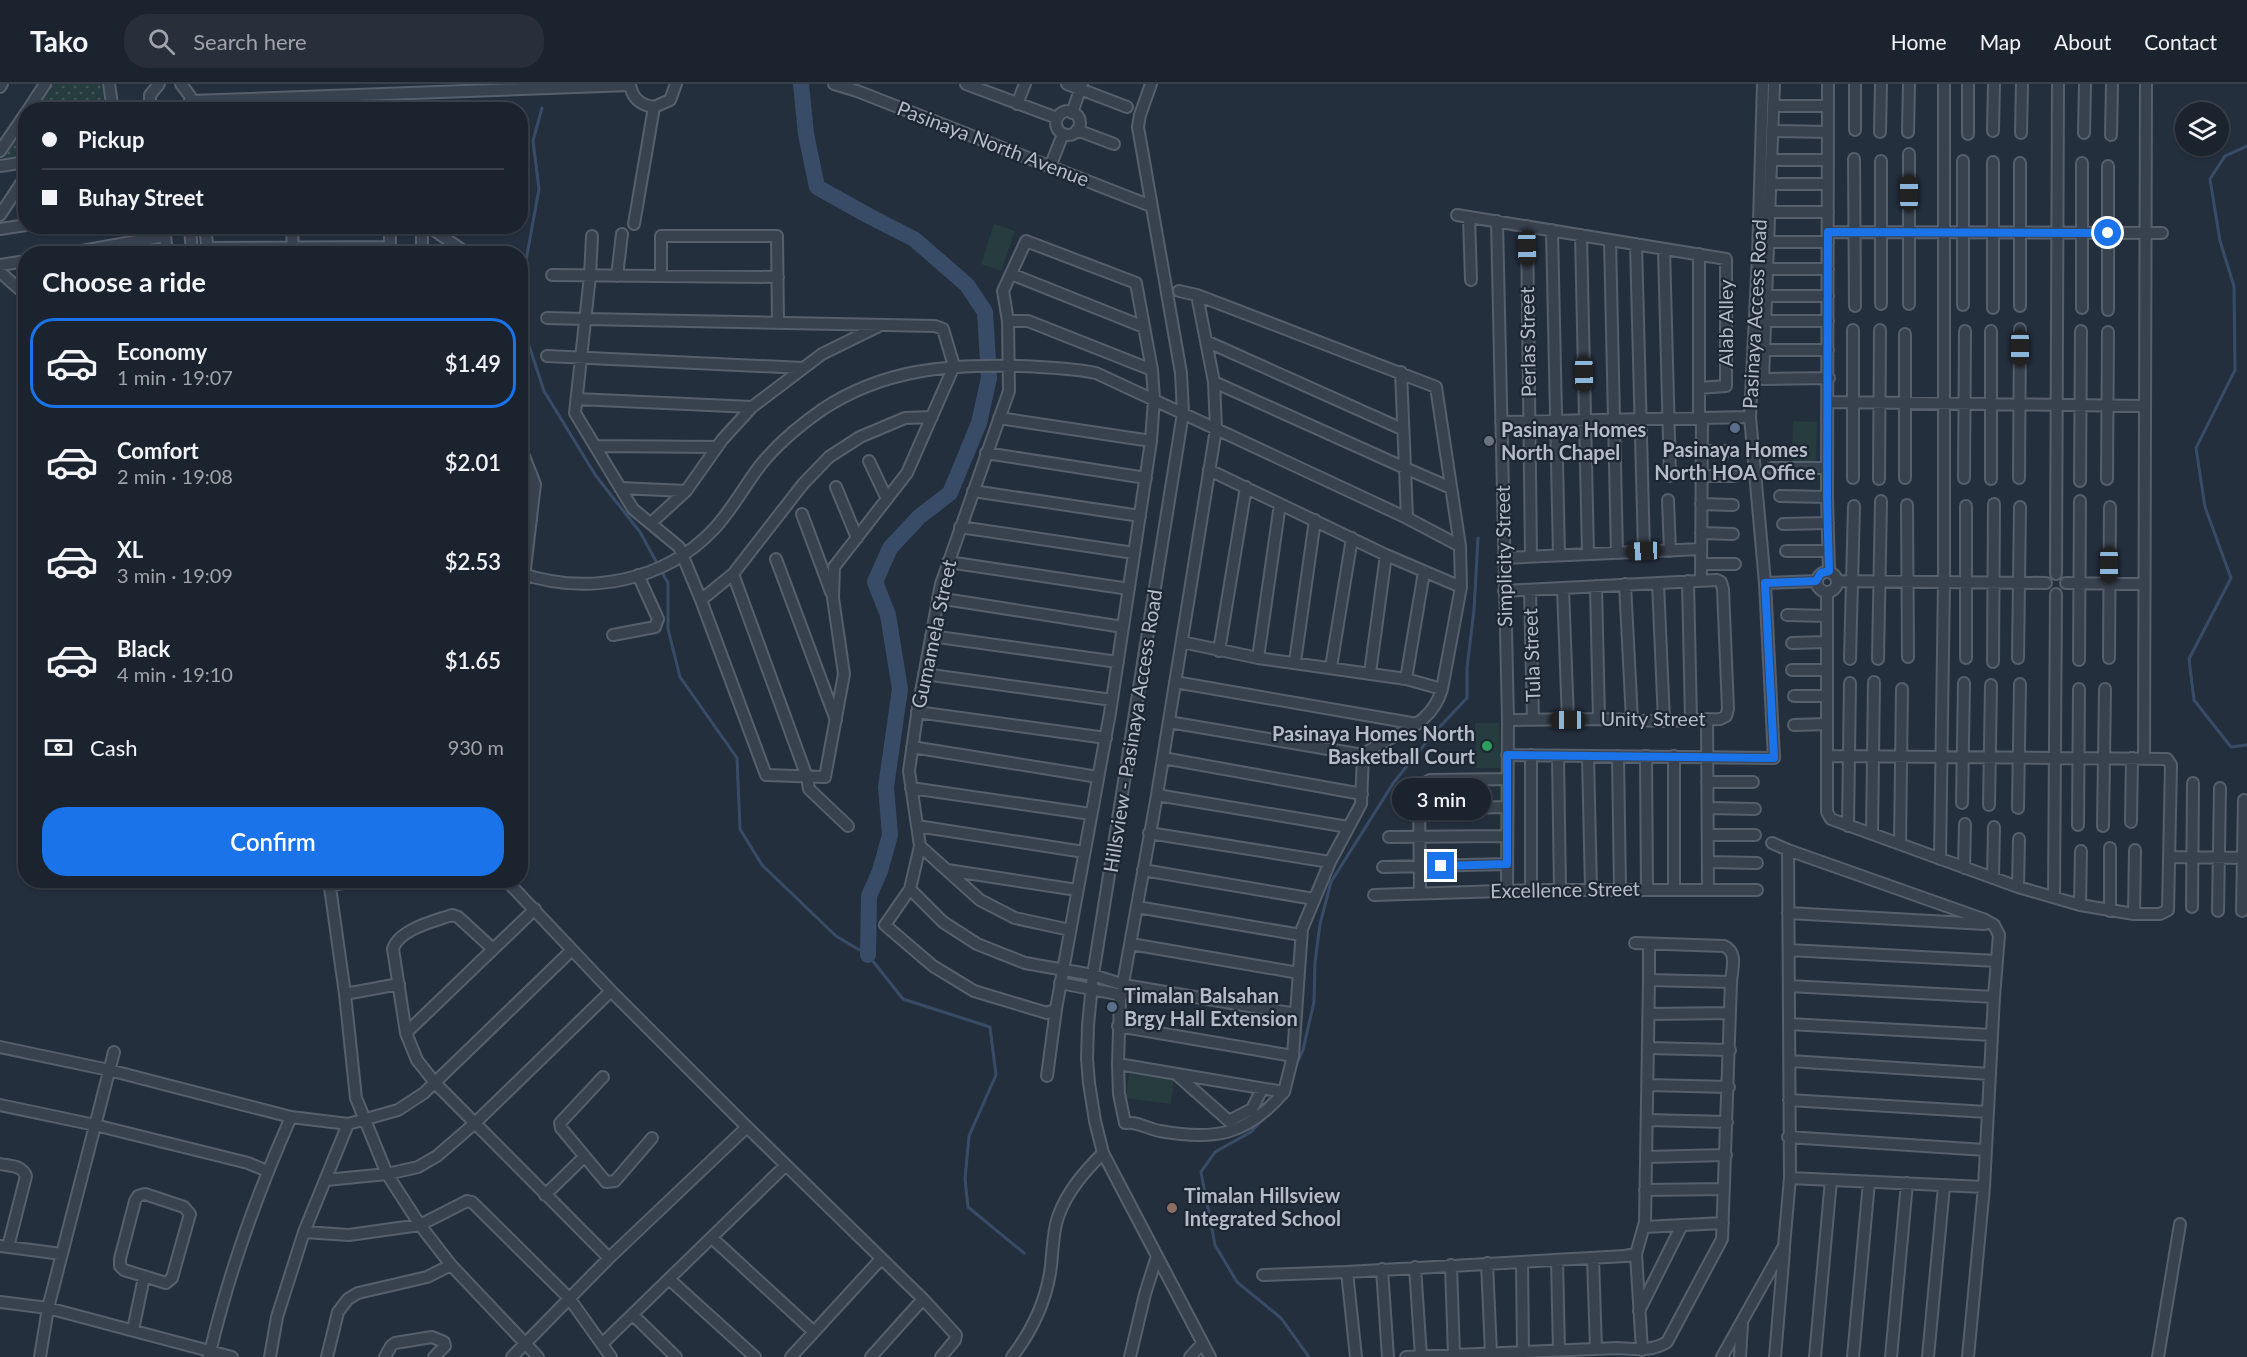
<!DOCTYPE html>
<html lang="en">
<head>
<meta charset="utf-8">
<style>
	:root { --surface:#1b232e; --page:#282f3a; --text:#f1f3f6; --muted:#a0a4aa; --line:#39404a; --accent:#1a73e8 }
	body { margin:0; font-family:Lato,sans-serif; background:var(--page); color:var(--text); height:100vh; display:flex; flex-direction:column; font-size:22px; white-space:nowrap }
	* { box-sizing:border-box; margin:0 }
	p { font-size:20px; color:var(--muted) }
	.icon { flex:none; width:33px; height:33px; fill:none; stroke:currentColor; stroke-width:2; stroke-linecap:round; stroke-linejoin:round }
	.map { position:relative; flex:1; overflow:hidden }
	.panel { position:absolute; left:18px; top:162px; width:510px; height:642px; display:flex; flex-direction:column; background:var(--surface); border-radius:24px; box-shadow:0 2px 4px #0004,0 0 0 2px var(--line) }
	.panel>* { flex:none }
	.top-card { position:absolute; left:18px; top:18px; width:510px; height:132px; border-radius:24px; box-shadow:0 2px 4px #0004,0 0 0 2px var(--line); display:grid; align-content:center; height:132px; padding:0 24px; background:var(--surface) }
	.buttons { position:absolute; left:2175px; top:18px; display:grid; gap:12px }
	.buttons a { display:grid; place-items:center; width:54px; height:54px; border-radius:50%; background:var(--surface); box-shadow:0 2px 4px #0004,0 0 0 2px var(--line); font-size:30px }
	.end { position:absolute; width:27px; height:27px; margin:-14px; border:8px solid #1a73e8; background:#fff; box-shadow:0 0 0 3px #fff }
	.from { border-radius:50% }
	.bubble { position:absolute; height:42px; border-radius:21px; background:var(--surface); box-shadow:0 2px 4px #0004,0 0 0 2px var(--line); font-size:20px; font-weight:600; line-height:42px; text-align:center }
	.car { position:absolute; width:18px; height:36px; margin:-18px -9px; border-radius:8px; box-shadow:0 0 4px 2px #0007; background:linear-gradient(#222 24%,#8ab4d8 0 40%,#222 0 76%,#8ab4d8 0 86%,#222 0) }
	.top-card b { display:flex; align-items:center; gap:21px; height:57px; font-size:22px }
	.top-card b+b { border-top:2px solid var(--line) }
	.top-card i { width:15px; height:15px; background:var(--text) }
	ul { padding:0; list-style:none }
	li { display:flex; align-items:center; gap:18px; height:90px; margin:0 12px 9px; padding:0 12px; border:3px solid transparent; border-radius:24px }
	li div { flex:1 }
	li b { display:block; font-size:22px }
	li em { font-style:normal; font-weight:600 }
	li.on { border-color:var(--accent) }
	li>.icon { width:54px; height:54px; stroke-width:1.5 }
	h2 { padding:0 24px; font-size:27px; line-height:72px }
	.pay { display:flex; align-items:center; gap:15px; height:66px; padding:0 24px; font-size:22px }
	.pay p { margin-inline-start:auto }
	.primary-button { display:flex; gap:12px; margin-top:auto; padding:12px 24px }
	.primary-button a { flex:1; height:69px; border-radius:24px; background:var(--accent); color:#fff; font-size:24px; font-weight:600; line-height:69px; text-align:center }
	header { display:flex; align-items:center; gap:36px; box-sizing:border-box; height:84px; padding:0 30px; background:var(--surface); border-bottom:2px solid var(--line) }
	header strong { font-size:28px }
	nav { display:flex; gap:33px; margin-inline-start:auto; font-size:21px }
	.search { width:420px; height:54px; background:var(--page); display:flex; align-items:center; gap:15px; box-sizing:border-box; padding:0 21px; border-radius:24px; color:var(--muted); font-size:22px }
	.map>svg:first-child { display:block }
</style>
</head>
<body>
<header>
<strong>Tako</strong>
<div class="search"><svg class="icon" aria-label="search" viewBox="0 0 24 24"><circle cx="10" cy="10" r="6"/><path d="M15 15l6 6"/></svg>Search here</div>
<nav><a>Home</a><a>Map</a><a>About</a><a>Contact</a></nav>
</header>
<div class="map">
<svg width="2247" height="1273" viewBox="0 0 2247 1273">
	<defs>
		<pattern id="grass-dots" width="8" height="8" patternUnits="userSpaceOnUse" patternTransform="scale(1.5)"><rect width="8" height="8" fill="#263c3f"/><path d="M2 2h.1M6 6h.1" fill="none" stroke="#435659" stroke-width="1.8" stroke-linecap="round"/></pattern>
	</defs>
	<rect width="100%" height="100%" fill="#242f3e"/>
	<path fill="url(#grass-dots)" d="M51 0H101L106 25 33 26Z
		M25 36V72L7 75 3 72V68Z"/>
	<path fill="#263c3f" d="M994 140 1015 147 1001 187 981 180Z
		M1793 337 1817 338 1816 379 1792 378Z
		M1475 639H1499L1500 684H1476Z
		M1129 990 1174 996 1171 1020 1126 1014Z"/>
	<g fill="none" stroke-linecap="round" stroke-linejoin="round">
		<path stroke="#394c67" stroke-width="3" d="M2247 62 2225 72 2210 95 2220 157 2234 202 2235 286 2196 364 2205 423 2231 494 2189 575 2194 616 2231 663 2247 661
			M520 210 539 105 533 57 542 24
			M520 234 544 307 596 392 640 448 668 499V545L680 593 737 674 740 745 762 781 836 852 868 871 903 915 990 943 996 991 969 1052 965 1095 968 1123 1024 1169
			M1294 986 1303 966 1314 918 1315 878 1320 840 1331 798 1394 698 1433 650 1467 614V584L1474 526 1478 454
			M1264 1034 1251 1048 1215 1068 1201 1088 1215 1161 1237 1198 1281 1234 1309 1273"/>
		<path stroke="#394c67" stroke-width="16" d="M801 0 806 50 817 103 869 132 914 155 967 201 985 228 989 294 979 339 950 409 919 433 890 464 875 498 888 531 900 605 886 703 890 751 880 787 869 812 868 871"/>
		<defs>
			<path id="minor" d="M109 0 113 26
				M181 0 190 12V26
				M630 0C632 14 640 21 654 23L670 16 676 0
				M834 0 857 7 1151 122
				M966 0 1057 34
				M1067 0 1127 23
				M1774 0 1763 295 1829 294
				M1828 0 1827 413 1829 487
				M0 3 2 0
				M191 17 630 1
				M1017 20 1025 0
				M1773 22H1828
				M28 26 45 0
				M114 26 149 22
				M150 26V11L159 0
				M1056 39a12 12 0 1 1 24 0a12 12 0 1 1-24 0Z
				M1072 29 1082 0
				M1077 46 1114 60
				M1855 46V0
				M1772 47 1828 48
				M1993 47 1994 0
				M1880 48 1881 0
				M1908 48 1909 0
				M2021 49 2022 0
				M2084 49 2085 0
				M1968 50V0
				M2111 51 2112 0
				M0 67 26 29
				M1909 70V220
				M1854 75 1855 222
				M1771 76H1828
				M1881 77V220
				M1963 77V221
				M1993 78V224
				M2020 79V222
				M2082 79V224
				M0 82 26 78
				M2108 82V226
				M1050 83 1063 50
				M1770 100H1828
				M1769 128H1828
				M0 131 26 92
				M1457 131 1726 175V302L1699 304
				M1469 133 1471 196
				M1497 137 1508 636 1507 807
				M634 140 654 23
				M164 142 167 170
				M190 142 192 170
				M205 142 208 169
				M292 142 293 169
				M390 142V169
				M1527 142 1531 472
				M0 145 26 141
				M1552 146 1559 471
				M1828 148 2162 149
				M1581 151 1588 470
				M1610 156 1617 469
				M1026 157 1136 199 1152 286 1154 315 1151 357 1110 629 1056 925 1047 929 974 907 933 882 885 841 910 805 920 762 909 687 918 624 941 500 1009 307 1008 237 1003 207Z
				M1768 158H1828
				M1636 160 1644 467
				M207 164 390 163
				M1664 165 1670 392
				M65 170 165 152
				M422 170V143L431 144 462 166V170
				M0 181 26 177
				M1767 185H1828
				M0 188 26 211
				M1011 190 1144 243
				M552 191 778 193
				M617 192 622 150
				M661 192V152H777L778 239
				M1179 207 1197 211 1436 303 1460 462 1461 503 1442 605 1406 595 1258 574 1182 558
				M1197 211 1214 298 1216 345 1157 711 1120 916 1118 980 1119 1010 1125 1039C1137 1037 1148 1045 1160 1047 1215 1057 1247 1051 1284 1008
				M1766 212H1828
				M547 234 586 235 935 242 943 245 954 282 907 389 834 483 833 514 844 590 825 693 766 691 701 516 679 463 633 425 575 329 590 192 592 152
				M1008 237H1028L1152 286
				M1765 237H1828
				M1208 258 1402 345
				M1764 266H1828
				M547 272 803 284
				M1401 288 1405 384 1451 404
				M1214 298 1405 384 1407 434
				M577 315 752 323
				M1829 318 2145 322
				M1699 333V170
				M999 334 1151 357
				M1501 338 1750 333
				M520 362 535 400 520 527
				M595 362 717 363
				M1701 367H1733
				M986 369 1146 394
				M869 377 887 415
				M1772 384H1827
				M1209 386 1386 471 1461 503
				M1701 392H1734
				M1853 394V246
				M1905 394V250
				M1964 394 1965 247
				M2019 394 2020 245
				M1879 395 1880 246
				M1991 395V247
				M2107 395 2108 248
				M2080 397 2081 247
				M836 403 857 454
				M620 404 686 407
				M973 407 1140 432
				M1780 412 1827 413
				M1668 416 1670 467
				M1701 420 1733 421
				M1907 421 1908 573
				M520 429 531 436
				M802 430 831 508
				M651 439 686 407 722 356 752 323 822 270 877 243
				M1783 440 1828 439
				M960 443 1134 469
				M1701 449 1733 450
				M1786 467H1828
				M1504 474 1701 465
				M776 475 836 636
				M948 478 1129 505
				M1701 480H1735
				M1817 498a10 10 0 1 1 20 0a10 10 0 1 1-20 0Z
				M520 489C587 512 664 498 714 445 731 427 744 403 759 383 776 361 800 341 823 325 884 285 949 280 1020 282 1046 283 1071 284 1096 289L1407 434 1460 462
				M733 490 807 693 809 705 848 742
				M2056 490 2058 0
				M1701 496 1702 333
				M1688 497 1691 636
				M1837 497 2046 499
				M1658 499 1664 637
				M1765 499 1817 497
				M2066 499 2144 500
				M1625 500 1632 636
				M1596 502 1599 635
				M1563 504 1568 636
				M1530 506 1533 636
				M1504 507 1717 496 1721 498 1723 505 1728 625 1726 632 1720 635 1664 637 1599 635 1508 636
				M1827 508V728L1831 735 2018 803 2080 821 2134 830H2160L2168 826 2171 681 2167 675 1827 672
				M938 514 1123 543
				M701 516 733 490 803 400 829 373 860 353 905 334 932 333
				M1787 531 1827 532
				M613 551 655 543 658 535 638 491
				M931 552 1118 578
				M1792 559 1827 558
				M1219 567 1246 403
				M1258 574 1280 420
				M1966 574V422
				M2018 574 2020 423
				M2109 574 2110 423
				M1850 575 1854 422
				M1878 575 1881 417
				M2079 576 2080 417
				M1295 578 1315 436
				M1993 578 1994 420
				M1331 583 1352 454
				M1792 586H1827
				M1370 589 1386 471
				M924 590 1112 616
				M1406 595 1424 488
				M1175 598 1417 640
				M1794 612H1827
				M917 628 1106 654
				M1707 635 1708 805
				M1169 638 1363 671
				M1794 641 1827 640
				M912 663 1098 693
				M1507 671 1774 674 1765 499 1750 333 1758 172 1763 0
				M1531 671V806
				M1558 672 1560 806
				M1588 672 1591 805
				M1618 672 1620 805
				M1646 672 1647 805
				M1674 672V805
				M1163 674 1362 710
				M2144 674 2146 0
				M1707 698H1753
				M911 704 1091 730
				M1157 711 1348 743
				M1962 719 1964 599
				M1989 721 1991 601
				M1708 724 1755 725
				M2018 724 2020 600
				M1419 725 1507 723
				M2131 738 2132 674
				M2078 741 2079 605
				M917 742 1084 768
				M1848 742 1850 599
				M2103 742 2105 605
				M1149 749 1330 778
				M1872 750 1874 598
				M1708 751H1755
				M1389 753 1507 752
				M1772 759 1788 766 1983 835 1994 841 1999 851 1994 913 1984 1103 1968 1273
				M1900 760 1902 605
				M920 762 980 816 1015 834 1070 846
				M2170 773 2247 774
				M1940 775 1944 498V0
				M1708 778 1757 779
				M1383 783 1507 780
				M1964 784 1965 740
				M947 786 1077 806
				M1143 786 1314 815
				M1993 794 1994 743
				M329 796 345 910 356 1014 387 1090 420 1141 451 1181 538 1273
				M506 796 611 907 747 1043 923 1215 956 1251 955 1256 941 1273
				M330 802 357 796
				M2018 803 2019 755
				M910 805 943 838 977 860 1025 879 1093 891 1124 901 1296 930
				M1420 809 1419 709 1422 701 1430 696 1507 695
				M1374 811 1531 806H1757
				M2054 813 2056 510
				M2080 821 2081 767
				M1137 823 1301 851
				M2192 823 2193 699
				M2110 827V764
				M2218 827 2220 704
				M2242 827 2244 716
				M1788 829 1985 840
				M2134 830 2135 766
				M1635 859 1724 862C1738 868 1732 885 1731 898
				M1131 860 1299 889
				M1649 861V896
				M493 865 458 833 452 831C435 837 399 845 393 865L406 949 417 976 436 1000 609 1174
				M1789 866 1997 877
				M1060 899 1122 911
				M1789 902 1994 913
				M345 910 399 900
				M1649 930 1730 929
				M1789 940 1992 951
				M1118 942 1293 972
				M406 949 535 825
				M0 963 109 986 291 1033 348 1040 398 1026 424 1009 572 866
				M1648 964 1730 966
				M1790 977 1990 990
				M1118 980 1284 1008 1293 972 1302 845 1330 778 1361 720 1363 671C1393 647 1430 646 1442 605
				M1176 990 1229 1037 1252 1025 1262 1005
				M1047 992 1056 925
				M603 993 560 1039 561 1044 606 1098 615 1097 652 1054
				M1648 1001 1729 1003
				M1789 1016 1987 1028
				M0 1021 95 1041 248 1079 267 1087
				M1647 1036 1727 1038
				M1788 1053 1985 1066
				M1646 1073 1726 1071
				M0 1080C10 1082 22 1081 26 1092L8 1163
				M1790 1094 1984 1103
				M326 1096 387 1090 418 1083 437 1072 475 1039 611 907
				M1645 1106 1724 1105
				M145 1110 184 1123 190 1130 172 1194 166 1199 124 1186 120 1182V1175L135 1117 138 1112Z
				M545 1111 584 1073
				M1644 1143 1723 1139
				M304 1148 349 1151 420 1141 467 1117 472 1118 569 1214 611 1273
				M712 1154 814 1248
				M0 1162 62 1170
				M1636 1170 1642 1266
				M1157 1172 1210 1273
				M1593 1174 1596 1265
				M1557 1176 1559 1266
				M1522 1178 1523 1268
				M1487 1179 1491 1269
				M1451 1181 1454 1271
				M1415 1183 1421 1272
				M1382 1185 1388 1273
				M1263 1191 1347 1188
				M669 1195 755 1273
				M0 1218 48 1224 232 1273
				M1639 1227 1682 1141
				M633 1231 676 1273
				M133 1246 144 1193
				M603 1259 786 1081
				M40 1273 48 1224 114 968
				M209 1273C228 1190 257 1110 291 1033
				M270 1273 277 1233 304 1148 348 1040
				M327 1273 338 1228 348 1215 358 1209 427 1193 451 1181
				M385 1273 391 1262 395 1259 432 1253 444 1258 445 1262 434 1273
				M512 1273 609 1174 747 1043
				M791 1273 881 1175
				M871 1273 923 1215
				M1012 1273C1031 1248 1045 1219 1050 1189 1053 1171 1052 1150 1058 1133 1067 1107 1085 1087 1103 1069
				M1130 1273 1145 1210 1157 1172 1103 1069 1095 1037 1089 999 1087 975 1088 941 1093 891 1183 329 1181 289 1138 43 1140 31 1151 0
				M1190 1273 1202 1260
				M1356 1273 1347 1188 1625 1172 1636 1170 1645 1138 1649 896 1731 898 1722 1155 1667 1258C1651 1268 1636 1265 1618 1264L1406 1273
				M1722 1273 1784 1162 1790 1094 1788 766
				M1740 1273 1742 1240
				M1775 1273 1784 1166
				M1815 1273 1831 1096
				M1853 1273 1869 1098
				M1891 1273 1907 1099
				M1928 1273 1944 1102
				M2158 1273 2180 1140"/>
		</defs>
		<use href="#minor" stroke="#565f6c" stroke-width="14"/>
		<use href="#minor" stroke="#38414e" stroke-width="10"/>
	</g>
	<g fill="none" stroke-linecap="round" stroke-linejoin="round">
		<path stroke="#1a73e8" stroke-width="8" d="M1441 782 1507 780V671L1774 674 1765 499 1816 497 1821 489 1829 487 1827 413 1828 148 2108 149"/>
	</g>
	<g fill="#5c6f8a" stroke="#1d2633" stroke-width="2">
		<circle cx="1735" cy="344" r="6"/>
		<circle cx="1112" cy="923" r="6"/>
	</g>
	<circle fill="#6b7280" stroke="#1d2633" stroke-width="2" cx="1489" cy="357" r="6"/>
	<circle fill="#2e9e5b" stroke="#1d2633" stroke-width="2" cx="1487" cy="662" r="6"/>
	<circle fill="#8d6e63" stroke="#1d2633" stroke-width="2" cx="1172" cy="1124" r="6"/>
	<g text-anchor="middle" stroke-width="4.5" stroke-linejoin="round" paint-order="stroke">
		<g font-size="20" fill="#b4bcc9" stroke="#1d2633">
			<text transform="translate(993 60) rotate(21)" y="7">Pasinaya North Avenue</text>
			<text transform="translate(1755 230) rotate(-87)" y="7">Pasinaya Access Road</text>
			<text transform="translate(1726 239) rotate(-90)" y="7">Alab Alley</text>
			<text transform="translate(1528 258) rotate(-91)" y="7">Perlas Street</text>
			<text transform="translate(1504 472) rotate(-91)" y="7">Simplicity Street</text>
			<text transform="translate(934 550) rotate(-78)" y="7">Gumamela Street</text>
			<text transform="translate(1532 571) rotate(-92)" y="7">Tula Street</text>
			<text x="1653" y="642">Unity Street</text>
			<text transform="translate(1133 647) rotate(-81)" y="7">Hillsview - Pasinaya Access Road</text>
			<text transform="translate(1565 806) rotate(-1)" y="7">Excellence Street</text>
		</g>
		<g font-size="20" font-weight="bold" fill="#b4bcc9" stroke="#1d2633" text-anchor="start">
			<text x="1501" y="353">Pasinaya Homes<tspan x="1501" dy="23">North Chapel</tspan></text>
			<text x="1735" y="373" text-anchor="middle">Pasinaya Homes<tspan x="1735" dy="23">North HOA Office</tspan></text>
			<text x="1475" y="657" text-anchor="end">Pasinaya Homes North<tspan x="1475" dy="23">Basketball Court</tspan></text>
			<text x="1124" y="919">Timalan Balsahan<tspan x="1124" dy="23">Brgy Hall Extension</tspan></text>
			<text x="1184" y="1119">Timalan Hillsview<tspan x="1184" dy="23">Integrated School</tspan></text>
		</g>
	</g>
</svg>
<div class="buttons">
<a><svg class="icon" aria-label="layers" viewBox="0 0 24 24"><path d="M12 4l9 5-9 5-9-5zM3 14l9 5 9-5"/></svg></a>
</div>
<i class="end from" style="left:2108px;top:149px"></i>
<i class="end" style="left:1441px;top:782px"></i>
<div class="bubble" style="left:1392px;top:694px;width:99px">3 min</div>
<i class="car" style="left:1909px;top:109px;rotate:0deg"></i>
<i class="car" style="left:1527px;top:164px;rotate:179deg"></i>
<i class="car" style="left:2020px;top:264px;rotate:180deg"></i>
<i class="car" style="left:1584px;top:290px;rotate:179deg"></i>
<i class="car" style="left:1644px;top:467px;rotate:267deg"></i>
<i class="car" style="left:2109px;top:481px;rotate:180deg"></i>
<i class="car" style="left:1568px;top:636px;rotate:270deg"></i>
<div class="top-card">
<b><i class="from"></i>Pickup</b>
<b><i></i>Buhay Street</b>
</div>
<section class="panel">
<h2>Choose a ride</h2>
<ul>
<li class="on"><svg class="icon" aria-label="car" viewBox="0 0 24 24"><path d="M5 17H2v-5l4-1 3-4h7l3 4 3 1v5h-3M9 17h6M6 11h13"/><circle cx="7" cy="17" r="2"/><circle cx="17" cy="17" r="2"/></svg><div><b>Economy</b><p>1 min · 19:07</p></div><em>$1.49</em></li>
<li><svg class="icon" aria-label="car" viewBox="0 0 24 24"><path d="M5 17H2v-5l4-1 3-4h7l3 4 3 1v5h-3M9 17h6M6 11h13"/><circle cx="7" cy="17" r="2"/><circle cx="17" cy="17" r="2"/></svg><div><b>Comfort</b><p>2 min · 19:08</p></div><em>$2.01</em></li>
<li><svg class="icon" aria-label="car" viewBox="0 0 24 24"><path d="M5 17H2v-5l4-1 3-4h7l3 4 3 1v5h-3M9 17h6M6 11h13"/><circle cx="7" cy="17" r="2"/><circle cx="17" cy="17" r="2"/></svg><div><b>XL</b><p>3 min · 19:09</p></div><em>$2.53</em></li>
<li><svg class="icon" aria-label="car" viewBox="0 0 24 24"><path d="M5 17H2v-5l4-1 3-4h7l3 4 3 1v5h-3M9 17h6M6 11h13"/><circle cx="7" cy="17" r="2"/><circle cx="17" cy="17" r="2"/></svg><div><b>Black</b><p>4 min · 19:10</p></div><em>$1.65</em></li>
</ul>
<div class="pay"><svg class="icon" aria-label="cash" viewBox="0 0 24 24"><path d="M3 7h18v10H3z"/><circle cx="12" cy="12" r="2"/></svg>Cash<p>930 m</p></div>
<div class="primary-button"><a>Confirm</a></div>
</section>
</div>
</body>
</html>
